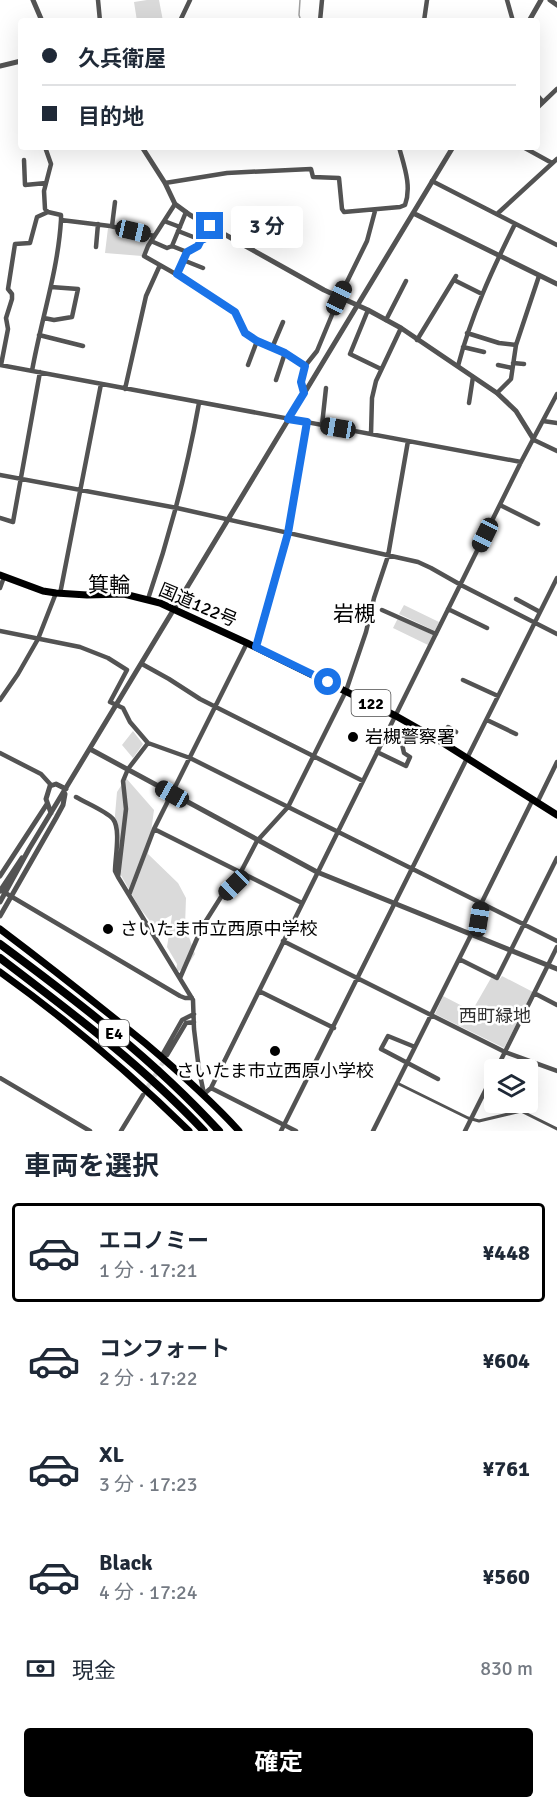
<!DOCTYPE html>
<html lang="ja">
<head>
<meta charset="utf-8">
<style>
	:root { --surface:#fff; --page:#f6f6f7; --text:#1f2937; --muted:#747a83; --line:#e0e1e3; --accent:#000 }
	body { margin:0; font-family:Signika,"Noto Sans JP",sans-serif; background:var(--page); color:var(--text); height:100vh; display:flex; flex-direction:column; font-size:22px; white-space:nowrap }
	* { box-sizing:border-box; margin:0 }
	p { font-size:20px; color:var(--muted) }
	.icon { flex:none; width:33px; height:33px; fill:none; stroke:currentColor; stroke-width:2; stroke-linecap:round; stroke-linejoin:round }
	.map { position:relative; height:1131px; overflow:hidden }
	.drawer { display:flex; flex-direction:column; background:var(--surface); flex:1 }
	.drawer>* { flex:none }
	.guide { position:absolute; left:18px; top:18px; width:522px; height:132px; border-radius:6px; box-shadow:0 6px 24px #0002; display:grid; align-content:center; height:132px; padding:0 24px; background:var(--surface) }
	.tools { position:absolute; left:484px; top:1059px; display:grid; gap:12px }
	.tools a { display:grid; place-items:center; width:54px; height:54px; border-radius:6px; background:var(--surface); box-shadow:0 6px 24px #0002; font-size:30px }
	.end { position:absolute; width:27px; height:27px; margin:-14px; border:8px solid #1a73e8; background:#fff; box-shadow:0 0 0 3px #fff }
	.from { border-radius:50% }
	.bubble { position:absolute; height:42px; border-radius:6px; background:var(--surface); box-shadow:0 6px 24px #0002; font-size:20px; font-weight:700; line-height:42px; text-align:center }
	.car { position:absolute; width:18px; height:36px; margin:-18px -9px; border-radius:8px; box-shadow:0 0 4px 2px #0007; background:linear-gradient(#222 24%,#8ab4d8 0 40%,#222 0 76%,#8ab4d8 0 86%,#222 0) }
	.guide b { display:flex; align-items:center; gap:21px; height:57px; font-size:22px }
	.guide b+b { border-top:2px solid var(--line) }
	.guide i { width:15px; height:15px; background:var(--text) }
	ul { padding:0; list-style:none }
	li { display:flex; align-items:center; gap:18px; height:99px; margin:0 12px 9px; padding:0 12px; border:3px solid transparent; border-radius:6px }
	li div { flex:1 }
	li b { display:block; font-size:22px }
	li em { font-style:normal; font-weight:700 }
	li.on { border-color:var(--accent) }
	li>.icon { width:54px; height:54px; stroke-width:1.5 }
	h2 { padding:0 24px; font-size:27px; line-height:72px }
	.pay { display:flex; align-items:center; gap:15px; height:66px; padding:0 24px; font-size:22px }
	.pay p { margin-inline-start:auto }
	.primary-button { display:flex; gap:12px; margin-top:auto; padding:12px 24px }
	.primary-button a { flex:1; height:69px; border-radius:6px; background:var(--accent); color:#fff; font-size:24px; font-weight:700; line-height:69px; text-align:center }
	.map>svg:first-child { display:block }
</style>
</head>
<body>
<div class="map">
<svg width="557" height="1131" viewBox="0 0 557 1131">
	<rect width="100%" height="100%" fill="#fff"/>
	<path fill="#dadada" d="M147 0H159L163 21H137L134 2Z
		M108 228 148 237 149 240 142 256 105 253Z
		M404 605 439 622 435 631 399 614Z
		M398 618 433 635 428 645 393 628Z
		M133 731 143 744 133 758 122 745Z
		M126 778 154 810 148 854 178 883 186 898 185 926 195 954 186 968 176 972 177 964 167 947 172 915 153 925 139 907 118 870 115 815 117 792Z
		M502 976 533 992 504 1048 435 1014 443 996 472 1011 491 978 499 980Z"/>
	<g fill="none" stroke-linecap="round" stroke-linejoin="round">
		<path stroke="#a1a1a1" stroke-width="1.5" d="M300 0 299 15 301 21"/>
		<path stroke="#d9d9d9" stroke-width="4.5" stroke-dasharray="4.5 2" stroke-linecap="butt" d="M144 1093 165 1059"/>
		<path stroke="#535353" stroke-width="3" d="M397 1083 468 1118 479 1121 521 1111 557 1129"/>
		<path stroke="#535353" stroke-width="4.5" d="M98 0 100 21
			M507 0 513 21
			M180 21 190 0
			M320 21 322 0
			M424 21 427 0
			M537 95 543 102
			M537 108 557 89
			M523 147 552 163
			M24 160 25 185 46 183
			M432 181 557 245
			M165 183 227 173 311 169 313 177 339 178 342 209 344 212 400 207 405 205C412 186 404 166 399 147
			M175 204 148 246 144 256 195 285 235 312 245 333 257 341 285 353 305 366
			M497 214 557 159
			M61 220 110 226 154 236
			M164 221 180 227
			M112 226 115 202
			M178 231 201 240
			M151 241 167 248 172 246 187 252
			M172 246 186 212
			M96 247 98 224
			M183 260 203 268
			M177 274 187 252 198 246 201 240 204 239 210 226
			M454 280 482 294
			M368 310 350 354 381 369
			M44 318 54 320 72 317 78 289 51 287
			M386 320 406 281
			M467 333 499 343 516 345
			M39 335 83 346
			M417 340 456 276
			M463 347 484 352
			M272 348 283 322
			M513 363 524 364
			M0 365 521 462
			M1 365 8 329 6 318 12 299V294L8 289 15 244 30 243 37 217 48 212
			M248 365 257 341
			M498 365 512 368
			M458 366C471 316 492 270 515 224
			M32 371C41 320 58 271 61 220V215L48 212 45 209 44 191 51 164 45 147
			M276 380 285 353
			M125 389 146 296 160 265
			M304 393 301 382 305 366 317 351 339 298 367 241 375 211
			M497 393 511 379 516 345 539 276
			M469 403 473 377
			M543 421 557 423
			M322 425 326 388
			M371 434 372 398 376 381 401 328
			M534 440 557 451
			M0 475 177 508 418 562 431 568 461 585 557 634
			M500 505 538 524
			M0 518 13 522 40 372
			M0 588 4 577
			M60 594 101 384
			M148 599C170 535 187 470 199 403
			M516 599 540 612
			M448 609 487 628
			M382 610 436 634
			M0 631 80 647 108 658 127 670 110 702 123 708 130 722 148 743 190 758 557 941
			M256 647 288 533 307 422
			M142 664 169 679 200 699 363 781
			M463 680 498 696
			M0 700 18 674 38 639 56 593
			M487 720 516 734
			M440 741 448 727 456 732
			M148 743 128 769 123 781 126 809 118 877 193 1000 194 1029 199 1070 204 1094
			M377 752 406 766 410 757 404 753 402 744 385 736
			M0 753 41 774 51 785
			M76 797C86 803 106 811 113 819 121 829 115 858 115 871L118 877
			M537 803 557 762
			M154 829 302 903
			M2 891 180 996 185 998H192
			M129 895 154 829 247 643
			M283 941 505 1052 557 1071
			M459 959 497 978 557 858
			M180 978 202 927 221 897 234 885 257 841 288 807 346 691 366 632 374 598 388 556 408 441
			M259 991 334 1028
			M534 993 557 1005
			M415 1047 388 1036 381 1049 438 1079
			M167 1055 186 1023 194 1022
			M161 1057 182 1020 194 1014
			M496 1070 557 947
			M0 1078 90 1131
			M211 1088 296 1131
			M204 1094 211 1088 521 462 557 394
			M121 1131 143 1095
			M281 1131 557 578
			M373 1131 479 919 481 904 533 799
			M465 1131 495 1071"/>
		<path stroke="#535353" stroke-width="5" d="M33 0 42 21
			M550 0 557 5
			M529 21 541 0
			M0 66 21 61
			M142 147 165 183 175 204 190 215 324 290 368 310 401 328 497 393 516 411 534 440
			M413 213 557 284
			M90 749 317 872 557 969
			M51 813 46 799 50 786 56 784 66 789
			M0 876 47 804
			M0 891 22 858
			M0 902 29 849 453 147
			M0 916 56 818 63 805 65 794"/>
		<path stroke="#000" stroke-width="7" d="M0 575 43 591 56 593 87 595 124 594 160 603 247 643 396 716 440 741 557 815
			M0 929C49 966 97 1004 145 1043 178 1071 210 1099 239 1131
			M0 972C67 1020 130 1073 189 1131"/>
		<path stroke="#000" stroke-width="8" d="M0 944C77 1001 154 1060 219 1131
			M0 958C71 1012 143 1066 204 1131"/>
	</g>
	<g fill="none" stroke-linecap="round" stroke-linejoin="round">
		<path stroke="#1a73e8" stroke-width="8" d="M210 226 204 239 201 240 198 246 187 252 177 274 235 312 245 333 257 341 285 353 305 366 301 382 304 393 288 419 307 422 288 533 256 647 328 682"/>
	</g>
	<g fill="#000" stroke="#fff" stroke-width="2">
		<circle cx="353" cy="737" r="6"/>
		<circle cx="108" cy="929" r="6"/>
		<circle cx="275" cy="1051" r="6"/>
	</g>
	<g text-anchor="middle" stroke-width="5" stroke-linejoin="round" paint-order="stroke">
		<g fill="#fff" stroke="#4c4c4c" stroke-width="1.5">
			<rect x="351.5" y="690" width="39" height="26" rx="4.5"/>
			<rect x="99" y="1020" width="30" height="26" rx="4.5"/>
		</g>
		<g font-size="16" font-weight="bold" fill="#000">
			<text x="371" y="709">122</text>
			<text x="114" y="1039">E4</text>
		</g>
		<g font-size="18" fill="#000" stroke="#fff">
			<text transform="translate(198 605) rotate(23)" y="6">国道122号</text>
		</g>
		<g font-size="18" fill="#000" stroke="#fff" text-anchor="start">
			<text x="365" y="743">岩槻警察署</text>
			<text x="120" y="935">さいたま市立西原中学校</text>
			<text x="275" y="1077" text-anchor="middle">さいたま市立西原小学校</text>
		</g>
		<g font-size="18" fill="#313131" stroke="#fff">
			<text x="495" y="1022">西町緑地</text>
		</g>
		<g font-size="21" fill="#000" stroke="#fff">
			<text x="109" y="592">箕輪</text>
			<text x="354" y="621">岩槻</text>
		</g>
	</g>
</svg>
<div class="tools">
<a><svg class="icon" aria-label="layers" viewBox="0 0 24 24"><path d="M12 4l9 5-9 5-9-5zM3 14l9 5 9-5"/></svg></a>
</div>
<i class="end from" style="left:328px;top:682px"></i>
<i class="end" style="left:210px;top:226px"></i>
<div class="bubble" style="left:231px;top:206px;width:72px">3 分</div>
<i class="car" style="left:133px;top:231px;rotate:103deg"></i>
<i class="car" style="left:339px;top:298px;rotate:25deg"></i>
<i class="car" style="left:338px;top:428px;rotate:280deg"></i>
<i class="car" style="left:485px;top:535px;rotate:206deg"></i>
<i class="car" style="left:172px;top:794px;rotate:299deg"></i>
<i class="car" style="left:234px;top:885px;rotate:226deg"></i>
<i class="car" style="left:479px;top:919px;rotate:9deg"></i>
<div class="guide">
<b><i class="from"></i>久兵衛屋</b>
<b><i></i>目的地</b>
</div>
</div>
<section class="drawer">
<h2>車両を選択</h2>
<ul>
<li class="on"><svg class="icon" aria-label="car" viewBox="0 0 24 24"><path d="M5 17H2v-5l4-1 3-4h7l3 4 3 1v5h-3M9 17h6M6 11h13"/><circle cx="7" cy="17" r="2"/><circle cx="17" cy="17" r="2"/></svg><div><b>エコノミー</b><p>1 分 · 17:21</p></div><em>¥448</em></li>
<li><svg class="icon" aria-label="car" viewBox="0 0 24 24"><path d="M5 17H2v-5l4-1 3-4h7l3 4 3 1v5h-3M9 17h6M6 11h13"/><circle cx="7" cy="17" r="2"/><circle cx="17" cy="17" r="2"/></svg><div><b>コンフォート</b><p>2 分 · 17:22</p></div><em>¥604</em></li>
<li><svg class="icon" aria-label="car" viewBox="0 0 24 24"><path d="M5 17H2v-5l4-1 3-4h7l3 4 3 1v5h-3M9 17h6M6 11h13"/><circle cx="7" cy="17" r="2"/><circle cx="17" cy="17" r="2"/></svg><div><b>XL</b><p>3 分 · 17:23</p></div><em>¥761</em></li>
<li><svg class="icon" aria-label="car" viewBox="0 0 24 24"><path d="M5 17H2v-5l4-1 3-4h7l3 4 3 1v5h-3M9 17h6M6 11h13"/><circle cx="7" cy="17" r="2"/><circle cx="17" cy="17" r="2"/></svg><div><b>Black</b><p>4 分 · 17:24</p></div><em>¥560</em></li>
</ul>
<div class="pay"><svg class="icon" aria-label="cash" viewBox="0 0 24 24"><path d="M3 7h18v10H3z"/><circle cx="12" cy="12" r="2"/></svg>現金<p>830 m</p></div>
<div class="primary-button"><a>確定</a></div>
</section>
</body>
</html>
